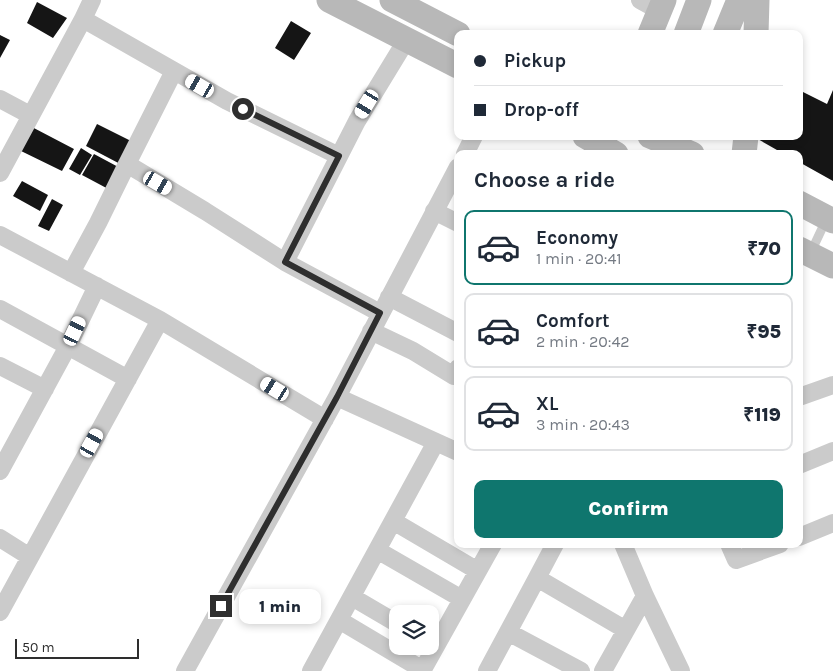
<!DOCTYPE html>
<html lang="en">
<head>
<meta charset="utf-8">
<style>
	:root { --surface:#fff; --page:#f6f6f7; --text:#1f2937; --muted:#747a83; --line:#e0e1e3; --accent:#0f766e }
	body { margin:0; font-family:Karla,sans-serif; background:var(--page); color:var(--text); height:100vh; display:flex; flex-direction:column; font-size:19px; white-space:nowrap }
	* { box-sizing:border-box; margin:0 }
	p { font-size:16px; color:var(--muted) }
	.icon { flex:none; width:28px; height:28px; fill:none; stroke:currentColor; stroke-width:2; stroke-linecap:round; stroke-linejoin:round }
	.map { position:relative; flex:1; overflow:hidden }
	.sheet { position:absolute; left:454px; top:150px; width:349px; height:398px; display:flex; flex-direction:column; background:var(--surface); border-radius:10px; box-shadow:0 2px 8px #0003 }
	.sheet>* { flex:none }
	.top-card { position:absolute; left:454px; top:30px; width:349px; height:110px; border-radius:10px; box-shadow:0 2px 8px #0003; display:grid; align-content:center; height:110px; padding:0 20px; background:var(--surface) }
	.fabs { position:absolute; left:389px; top:605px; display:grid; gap:10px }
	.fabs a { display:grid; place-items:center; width:50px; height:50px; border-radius:10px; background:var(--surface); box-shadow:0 2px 8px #0003; font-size:25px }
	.scale { position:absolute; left:15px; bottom:12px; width:124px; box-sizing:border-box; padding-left:5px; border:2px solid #2e2e2e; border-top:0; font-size:14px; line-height:18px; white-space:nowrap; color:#2e2e2e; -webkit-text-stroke:4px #fff; paint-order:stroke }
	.end { position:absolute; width:22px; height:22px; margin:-11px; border:6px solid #2e2e2e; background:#fff; box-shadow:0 0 0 2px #fff }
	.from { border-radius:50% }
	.bubble { position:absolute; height:35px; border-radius:10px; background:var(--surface); box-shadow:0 2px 8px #0003; font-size:16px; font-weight:800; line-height:35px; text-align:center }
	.car { position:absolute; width:15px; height:30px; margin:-15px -8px; border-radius:6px; box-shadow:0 0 4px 1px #0007; background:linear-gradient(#fff 24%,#345 0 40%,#fff 0 76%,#345 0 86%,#fff 0) }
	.top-card b { display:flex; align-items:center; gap:18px; height:48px; font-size:19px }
	.top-card b+b { border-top:1px solid var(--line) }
	.top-card i { width:12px; height:12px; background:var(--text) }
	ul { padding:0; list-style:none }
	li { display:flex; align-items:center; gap:15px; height:75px; margin:0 10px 8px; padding:0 10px; border:2px solid var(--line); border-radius:10px }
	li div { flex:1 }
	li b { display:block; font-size:19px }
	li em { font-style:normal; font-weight:800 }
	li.current { border-color:var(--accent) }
	li>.icon { width:45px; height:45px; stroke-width:1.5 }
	h2 { padding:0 20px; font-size:22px; line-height:60px }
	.cta { display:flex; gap:10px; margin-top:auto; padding:10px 20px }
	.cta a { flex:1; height:58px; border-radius:10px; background:var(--accent); color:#fff; font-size:20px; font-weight:800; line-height:58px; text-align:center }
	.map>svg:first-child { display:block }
</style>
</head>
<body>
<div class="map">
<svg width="833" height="671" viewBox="0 0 833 671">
	<rect width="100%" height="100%" fill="#fff"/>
	<path fill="#151515" d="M37 2 67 18 53 38 27 23Z
		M291 21 311 33 294 60 275 48Z
		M0 35 10 40 0 58Z
		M799 90 827 104 833 90V181L799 162V154H784L756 138V136H799Z
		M97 124 135 143 124 166 86 146Z
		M30 126 74 149 62 171 21 151Z
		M81 148 92 155 80 175 69 169Z
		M94 154 122 169 112 191 82 175Z
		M22 181 48 195 40 211 13 196Z
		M52 199 63 205 49 231 38 226Z"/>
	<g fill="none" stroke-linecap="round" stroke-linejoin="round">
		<path stroke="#cbcbcb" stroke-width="9" d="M810 254 827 218"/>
		<path stroke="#cbcbcb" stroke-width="18" d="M92 0 83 19 227 101 339 156
			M640 0 660 11
			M0 99 30 115
			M465 154 474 136
			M127 164 174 71
			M0 173 83 19
			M434 211 458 223
			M0 235 160 320 325 419
			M285 262 380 313
			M71 273 98 223 127 164 205 211 285 262 357 121 407 39
			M389 297 458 333
			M0 309 128 379
			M371 331 413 351 454 376 458 368
			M0 366 45 389
			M337 397 458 452
			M799 397 833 385
			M799 465 833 451
			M0 471 68 346 97 286
			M393 521 478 571
			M799 537 833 523
			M0 538 30 557
			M623 544 645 596 681 671
			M729 544 736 560 780 544
			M377 550 462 599
			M537 578 555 544
			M352 597 398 624
			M0 612 160 320
			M339 620 423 670
			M508 632 581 671
			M185 671 337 397 458 167
			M311 671 436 442
			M422 671 493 544
			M487 671 537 578 626 630
			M603 671 645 596"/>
		<path stroke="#b8b8b8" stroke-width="25" d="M329 0 458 66
			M392 0 458 34
			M650 34 664 0
			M686 34 699 0
			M725 34 739 0
			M756 34 757 0
			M585 136 616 154
			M650 136 692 154
			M744 154 746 136
			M799 203 833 221
			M799 249 833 266"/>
	</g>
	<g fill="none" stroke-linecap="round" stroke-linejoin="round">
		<path stroke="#2e2e2e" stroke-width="6" d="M221 606 337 397 380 313 285 262 339 156 243 109"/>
	</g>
</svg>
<div class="fabs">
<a><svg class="icon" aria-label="layers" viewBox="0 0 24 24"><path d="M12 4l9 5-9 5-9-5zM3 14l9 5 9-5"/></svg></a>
</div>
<div class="scale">50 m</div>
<i class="end from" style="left:243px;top:109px"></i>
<i class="end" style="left:221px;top:606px"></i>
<div class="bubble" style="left:239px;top:589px;width:82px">1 min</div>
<i class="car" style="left:200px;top:86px;rotate:300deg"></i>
<i class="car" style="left:367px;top:104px;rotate:211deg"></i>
<i class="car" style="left:158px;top:183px;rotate:120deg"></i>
<i class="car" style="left:75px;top:331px;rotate:25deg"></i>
<i class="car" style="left:275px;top:389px;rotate:301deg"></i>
<i class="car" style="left:92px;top:443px;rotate:29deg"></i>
<div class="top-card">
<b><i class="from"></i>Pickup</b>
<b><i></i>Drop-off</b>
</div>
<section class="sheet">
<h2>Choose a ride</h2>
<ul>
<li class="current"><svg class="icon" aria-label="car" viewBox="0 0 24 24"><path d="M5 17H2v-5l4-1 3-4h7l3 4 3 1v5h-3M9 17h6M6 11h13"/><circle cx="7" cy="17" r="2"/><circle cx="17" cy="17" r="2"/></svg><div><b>Economy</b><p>1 min · 20:41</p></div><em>₹70</em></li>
<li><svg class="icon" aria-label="car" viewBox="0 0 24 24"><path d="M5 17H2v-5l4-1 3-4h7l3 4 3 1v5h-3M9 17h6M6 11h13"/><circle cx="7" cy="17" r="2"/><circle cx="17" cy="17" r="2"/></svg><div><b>Comfort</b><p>2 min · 20:42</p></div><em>₹95</em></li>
<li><svg class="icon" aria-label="car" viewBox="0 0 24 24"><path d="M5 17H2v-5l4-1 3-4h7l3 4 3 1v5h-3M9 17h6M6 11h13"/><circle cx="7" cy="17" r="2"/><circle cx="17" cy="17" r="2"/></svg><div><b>XL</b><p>3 min · 20:43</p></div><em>₹119</em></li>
</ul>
<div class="cta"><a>Confirm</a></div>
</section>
</div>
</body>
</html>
